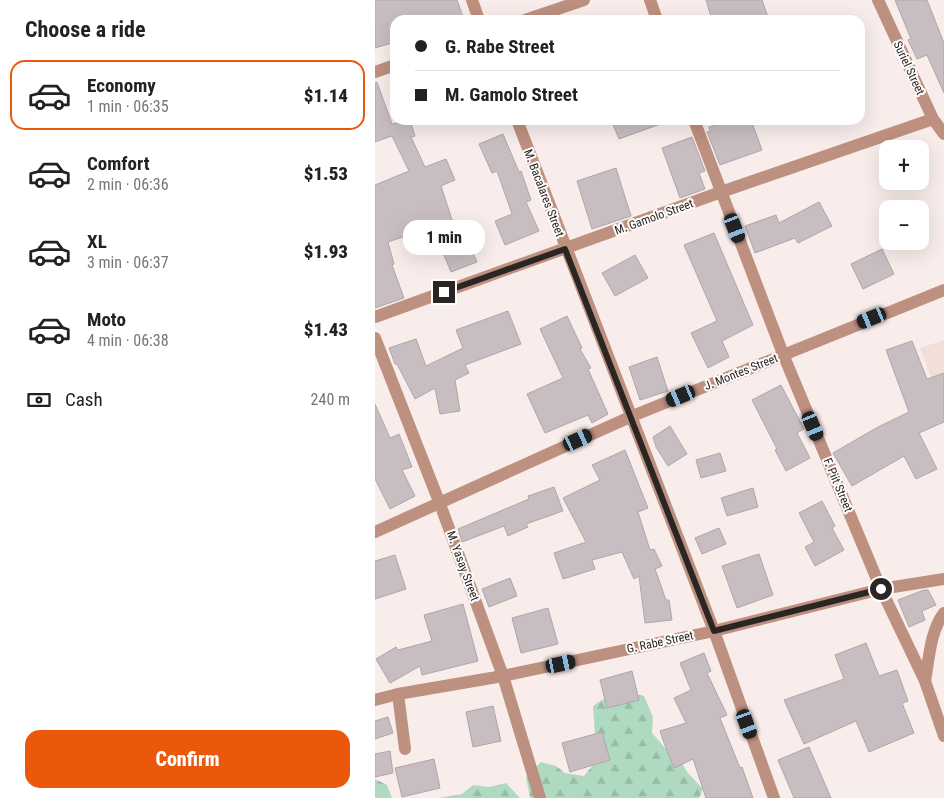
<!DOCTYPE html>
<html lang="en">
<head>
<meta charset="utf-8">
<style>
	:root { --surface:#fff; --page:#f2f2f2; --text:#222; --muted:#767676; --line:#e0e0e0; --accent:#ea580c }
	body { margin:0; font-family:"Roboto Condensed",sans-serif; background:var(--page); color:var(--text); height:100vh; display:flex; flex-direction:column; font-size:19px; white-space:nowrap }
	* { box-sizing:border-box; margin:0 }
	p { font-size:16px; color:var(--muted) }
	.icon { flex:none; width:28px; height:28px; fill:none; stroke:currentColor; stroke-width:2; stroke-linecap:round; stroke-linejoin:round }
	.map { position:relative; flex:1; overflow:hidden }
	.side { display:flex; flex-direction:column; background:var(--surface); width:375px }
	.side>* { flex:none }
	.hud { position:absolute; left:15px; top:15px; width:475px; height:110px; border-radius:15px; box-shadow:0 5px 20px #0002; display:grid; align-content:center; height:110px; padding:0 25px; background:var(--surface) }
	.buttons { position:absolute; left:504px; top:140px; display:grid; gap:10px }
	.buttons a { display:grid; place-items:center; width:50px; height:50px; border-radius:10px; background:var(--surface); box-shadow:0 5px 20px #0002; font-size:25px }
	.end { position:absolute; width:22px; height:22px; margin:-11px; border:6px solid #2a2624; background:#fff; box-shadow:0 0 0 2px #fff }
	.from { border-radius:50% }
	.bubble { position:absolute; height:35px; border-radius:15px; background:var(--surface); box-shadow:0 5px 20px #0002; font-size:16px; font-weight:800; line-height:35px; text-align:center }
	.car { position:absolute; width:15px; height:30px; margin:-15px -8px; border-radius:6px; box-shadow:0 0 4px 1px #0007; background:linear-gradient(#222 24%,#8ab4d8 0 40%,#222 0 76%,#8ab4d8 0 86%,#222 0) }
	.hud b { display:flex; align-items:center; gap:18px; height:48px; font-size:19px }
	.hud b+b { border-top:1px solid var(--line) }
	.hud i { width:12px; height:12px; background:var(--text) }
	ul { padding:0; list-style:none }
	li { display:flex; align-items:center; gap:15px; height:70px; margin:0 10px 8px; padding:0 15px; border:2px solid transparent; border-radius:15px }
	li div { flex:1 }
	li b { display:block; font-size:19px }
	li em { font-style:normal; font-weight:800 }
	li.active { border-color:var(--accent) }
	li>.icon { width:45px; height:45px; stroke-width:1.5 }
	h2 { padding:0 25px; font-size:22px; line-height:60px }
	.pay { display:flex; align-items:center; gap:12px; height:55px; padding:0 25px; font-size:19px }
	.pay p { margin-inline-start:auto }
	.primary-button { display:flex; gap:10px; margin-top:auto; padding:10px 25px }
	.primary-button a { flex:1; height:58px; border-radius:15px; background:var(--accent); color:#fff; font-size:20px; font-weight:800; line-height:58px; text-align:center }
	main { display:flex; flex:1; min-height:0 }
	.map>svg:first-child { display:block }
</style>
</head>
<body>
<main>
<section class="side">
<h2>Choose a ride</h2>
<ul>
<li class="active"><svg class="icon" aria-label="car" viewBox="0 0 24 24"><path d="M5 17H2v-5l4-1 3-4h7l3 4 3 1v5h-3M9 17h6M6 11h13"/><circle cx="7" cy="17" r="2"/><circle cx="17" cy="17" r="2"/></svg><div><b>Economy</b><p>1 min · 06:35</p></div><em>$1.14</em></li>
<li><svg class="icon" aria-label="car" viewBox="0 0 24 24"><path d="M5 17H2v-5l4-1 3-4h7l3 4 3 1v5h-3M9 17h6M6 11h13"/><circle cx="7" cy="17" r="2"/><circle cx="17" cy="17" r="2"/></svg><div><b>Comfort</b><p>2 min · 06:36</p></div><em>$1.53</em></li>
<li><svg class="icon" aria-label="car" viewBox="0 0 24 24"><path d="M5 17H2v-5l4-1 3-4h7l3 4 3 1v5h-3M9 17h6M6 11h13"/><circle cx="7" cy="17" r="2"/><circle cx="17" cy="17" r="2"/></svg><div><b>XL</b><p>3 min · 06:37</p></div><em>$1.93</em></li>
<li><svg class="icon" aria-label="car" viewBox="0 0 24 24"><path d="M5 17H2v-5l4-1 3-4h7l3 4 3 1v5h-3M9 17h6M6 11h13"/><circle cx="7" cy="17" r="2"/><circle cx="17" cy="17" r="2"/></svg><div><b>Moto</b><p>4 min · 06:38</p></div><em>$1.43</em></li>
</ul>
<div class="pay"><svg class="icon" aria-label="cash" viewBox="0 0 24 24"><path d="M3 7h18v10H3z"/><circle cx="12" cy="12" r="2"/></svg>Cash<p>240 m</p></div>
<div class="primary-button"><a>Confirm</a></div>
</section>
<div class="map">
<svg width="569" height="798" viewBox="0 0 569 798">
	<defs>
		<pattern id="forest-firs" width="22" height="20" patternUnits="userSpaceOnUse" patternTransform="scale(1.25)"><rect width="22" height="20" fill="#afdac0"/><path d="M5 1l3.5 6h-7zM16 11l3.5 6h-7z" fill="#97bba5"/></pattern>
	</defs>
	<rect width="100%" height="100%" fill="#f8edea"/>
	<path fill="#f2dfd8" d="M569 340V412L545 348Z"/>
	<path fill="url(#forest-firs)" d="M238 693H253L269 696 278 717 277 733 291 749 301 752 312 772 328 789 324 798H155L151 777 166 762 181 766 190 773 209 776 218 765 221 750 218 706Z
		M0 779 12 785 17 798H0Z
		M131 783 145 798H64L87 794 98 785 114 787Z"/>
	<path fill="#c8bec2" stroke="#afa6aa" d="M0 0H82L89 20H20V42L0 48Z
		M331 0H387L394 20H337Z
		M520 0H552L569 43V93L552 55 542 59 533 40 536 39Z
		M2 82 17 124 35 120 40 136 36 137 50 167 71 159 80 180 66 186 81 232 88 229 102 262 76 272 57 227 13 242 19 264 17 265 29 298 0 308V185L34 171 17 136 0 142V83Z
		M236 120H291V122L244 139Z
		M354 120H376L387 150 345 165 332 132 335 131 334 127Z
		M128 134 144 172 146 171 156 200 151 202 164 231 130 245 120 221 137 214 122 171 117 173 104 144Z
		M317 137 330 171 324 173 330 189 305 198 287 148Z
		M241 168 256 216 217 229 202 181Z
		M444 202 457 226 423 243 420 238 380 253 370 226 401 215 404 223Z
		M339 233 378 325 347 341 354 357 333 368 316 333 342 321 309 245Z
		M507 249 519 274 488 289 476 264Z
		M260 255 273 278 240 296 227 273Z
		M133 311 146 344 90 365 94 373 80 380 85 411 65 414 60 388 40 399 22 364H20L14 348 41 339 51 366 88 348 81 330Z
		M192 316 207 348 205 349 216 368 213 369 233 414 217 423 213 415 170 433 152 394 188 378 165 329Z
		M537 341 552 379 569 373V422L544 433 562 469 541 479 529 456 477 486 458 453 503 427 534 412 511 350Z
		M282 357 293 391 265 400 254 367Z
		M406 385 429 429 422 433 435 458 411 471 400 450 402 449 377 400Z
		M0 404 15 438 24 434 37 467 27 470 40 496 15 509 0 479Z
		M295 426 312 454 293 466 281 447 278 437Z
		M250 450 273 508 263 512 275 550 279 549 287 566 280 569 291 600H294L297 620 270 623 264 576 259 579 247 552 217 560 220 569 188 579 179 553 211 542 188 498 225 480 217 465Z
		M345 453 351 471 326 478 321 460Z
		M179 487 188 511 151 524 153 527 133 536 129 526 87 542 83 529 154 499 153 496Z
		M378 488 383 507 352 516 346 498Z
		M447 501 460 526 457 528 469 550 440 566 430 547 439 542 424 513Z
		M344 528 351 544 327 554 320 538Z
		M384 554 398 595 362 608 347 566Z
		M20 555 31 589 0 599V561Z
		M135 578 142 596 114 607 107 589Z
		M549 590H553L561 605 547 611 550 620 534 627 523 600Z
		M88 604 103 661 47 675 45 666 15 683 1 659 21 647 23 650 57 641 49 615Z
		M173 608 183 644 146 653 137 618Z
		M491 643 504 676 522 670 533 701 527 703 539 733 494 752 481 721 429 744 409 700 469 679 460 655Z
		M329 653 336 671 332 673 352 715 345 718 365 768 367 767 378 798H331L318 759 299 768 289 743 285 731 311 723 299 698 316 690 305 663Z
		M257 671 264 700 232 708 225 680Z
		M118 706 126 741 98 747 91 712Z
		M13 717 18 733 0 739V721Z
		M227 732 235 760 195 772 187 743Z
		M434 747 456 798H419L403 760Z
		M15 751 18 773 0 777V754Z
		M59 759 65 788 27 797 20 768Z"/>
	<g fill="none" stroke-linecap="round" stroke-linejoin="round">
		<path stroke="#bd907f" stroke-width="12" d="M97 0 104 20
			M275 0 282 20
			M503 0 558 119 569 134
			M150 20 209 0
			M0 72 20 65
			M142 120 339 631 399 798
			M319 120 408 354 506 589 550 681 569 736
			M0 317 346 192 558 119
			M0 338 65 504 128 676 165 798
			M0 532 255 417 569 290
			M550 681C554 660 555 631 569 613
			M23 694 30 749
			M0 700 23 694 128 676 339 631 506 589 569 579"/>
	</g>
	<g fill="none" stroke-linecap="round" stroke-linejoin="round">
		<path stroke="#2a2624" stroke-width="6" d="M69 292 190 249 339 631 506 589"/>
	</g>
	<g text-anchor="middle" stroke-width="4" stroke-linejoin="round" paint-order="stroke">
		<g font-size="12" fill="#2a2624" stroke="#fffdfc">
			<text transform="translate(534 68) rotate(65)" y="4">Suriel Street</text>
			<text transform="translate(169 193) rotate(69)" y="4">M. Bacalares Street</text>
			<text transform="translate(279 217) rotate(-20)" y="4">M. Gamolo Street</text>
			<text transform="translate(366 372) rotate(-22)" y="4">J. Montes Street</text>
			<text transform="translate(463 485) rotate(67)" y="4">F. Piit Street</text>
			<text transform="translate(88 566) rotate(70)" y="4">M. Yasay Street</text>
			<text transform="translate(285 642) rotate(-12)" y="4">G. Rabe Street</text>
		</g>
	</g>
</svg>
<div class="buttons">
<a>+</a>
<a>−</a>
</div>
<i class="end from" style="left:506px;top:589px"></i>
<i class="end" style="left:69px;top:292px"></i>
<div class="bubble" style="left:28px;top:220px;width:82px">1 min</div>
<i class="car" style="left:360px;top:228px;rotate:159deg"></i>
<i class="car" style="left:497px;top:318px;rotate:248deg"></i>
<i class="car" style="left:306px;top:396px;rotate:247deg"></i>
<i class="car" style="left:438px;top:426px;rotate:157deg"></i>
<i class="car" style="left:203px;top:440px;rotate:65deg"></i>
<i class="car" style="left:186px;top:664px;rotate:78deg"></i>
<i class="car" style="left:372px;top:724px;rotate:160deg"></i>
<div class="hud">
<b><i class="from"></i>G. Rabe Street</b>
<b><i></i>M. Gamolo Street</b>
</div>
</div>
</main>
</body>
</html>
